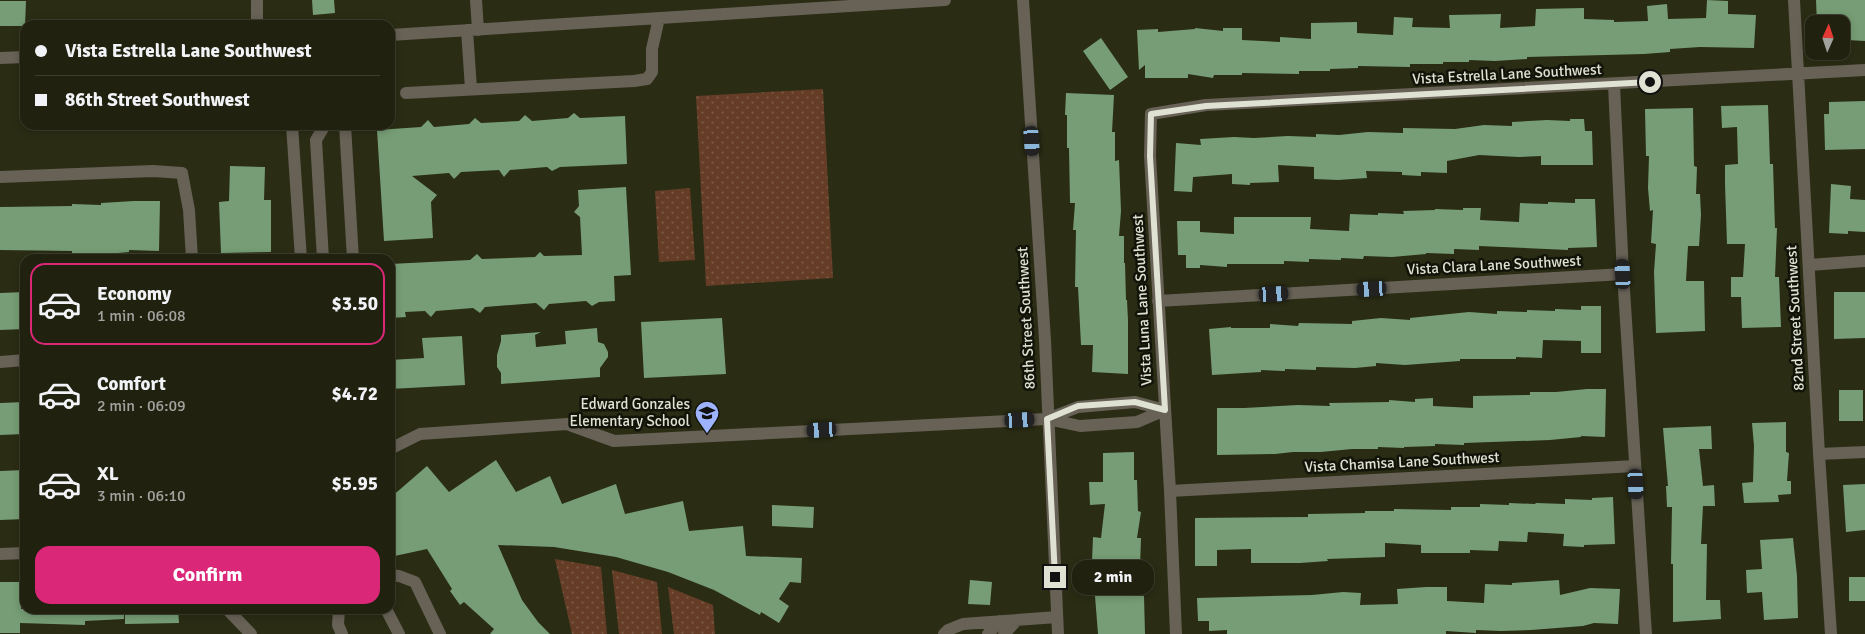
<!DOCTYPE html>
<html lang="en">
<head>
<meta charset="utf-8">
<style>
	:root { --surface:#20210f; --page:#2d2e1d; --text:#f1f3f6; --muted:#a2a39e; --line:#3d3e2f; --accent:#db2777 }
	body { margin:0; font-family:Signika,sans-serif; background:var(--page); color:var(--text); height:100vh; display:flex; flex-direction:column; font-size:19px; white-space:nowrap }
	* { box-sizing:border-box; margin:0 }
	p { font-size:16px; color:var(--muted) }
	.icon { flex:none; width:28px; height:28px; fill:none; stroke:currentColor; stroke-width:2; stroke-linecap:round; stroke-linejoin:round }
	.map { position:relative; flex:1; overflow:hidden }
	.sheet { position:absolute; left:20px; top:254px; width:375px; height:360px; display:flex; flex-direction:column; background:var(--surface); border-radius:15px; box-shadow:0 2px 8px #0003,0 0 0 1px var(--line) }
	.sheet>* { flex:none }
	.guide { position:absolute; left:20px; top:20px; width:375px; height:110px; border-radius:15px; box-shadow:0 2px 8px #0003,0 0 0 1px var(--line); display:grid; align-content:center; height:110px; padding:0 15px; background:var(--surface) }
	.needle { width:32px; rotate:3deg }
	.fabs { position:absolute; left:1805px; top:15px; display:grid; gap:10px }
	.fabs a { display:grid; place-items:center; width:45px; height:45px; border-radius:10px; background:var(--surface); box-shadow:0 2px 8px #0003,0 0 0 1px var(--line); font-size:25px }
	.end { position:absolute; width:22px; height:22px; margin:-11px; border:6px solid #dfe1d2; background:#111; box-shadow:0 0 0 2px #111 }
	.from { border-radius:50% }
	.bubble { position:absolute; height:35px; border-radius:15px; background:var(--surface); box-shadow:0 2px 8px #0003,0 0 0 1px var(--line); font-size:16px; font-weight:700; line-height:35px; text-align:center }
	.car { position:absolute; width:15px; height:30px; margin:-15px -8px; border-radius:6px; box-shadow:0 0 4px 1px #0007; background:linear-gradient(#222 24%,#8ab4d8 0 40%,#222 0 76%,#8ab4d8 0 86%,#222 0) }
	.guide b { display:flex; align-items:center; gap:18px; height:48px; font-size:19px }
	.guide b+b { border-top:1px solid var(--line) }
	.guide i { width:12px; height:12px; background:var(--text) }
	ul { padding:9px 0 0; list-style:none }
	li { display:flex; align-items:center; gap:15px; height:82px; margin:0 10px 8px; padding:0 5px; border:2px solid transparent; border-radius:15px }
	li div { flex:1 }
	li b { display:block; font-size:19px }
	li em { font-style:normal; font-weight:700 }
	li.current { border-color:var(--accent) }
	li>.icon { width:45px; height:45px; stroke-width:1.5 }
	.button { display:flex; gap:10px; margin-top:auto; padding:10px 15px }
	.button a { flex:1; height:58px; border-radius:15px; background:var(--accent); color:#fff; font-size:20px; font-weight:700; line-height:58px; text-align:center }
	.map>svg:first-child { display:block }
</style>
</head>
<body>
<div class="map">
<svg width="1865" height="634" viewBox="0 0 1865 634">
	<defs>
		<pattern id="grass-dots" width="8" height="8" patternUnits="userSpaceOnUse" patternTransform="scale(1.25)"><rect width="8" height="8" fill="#653d27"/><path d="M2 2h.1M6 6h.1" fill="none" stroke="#7b5945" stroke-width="1.8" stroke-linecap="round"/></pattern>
	</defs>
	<rect width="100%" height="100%" fill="#2a2c14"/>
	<path fill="url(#grass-dots)" d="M823 89 833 278 706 286 696 96Z
		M690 188 695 260 659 262 655 191Z
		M555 559 601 567 607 634H572Z
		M612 570 657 582 662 634H619Z
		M668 587 713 605 715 634H674Z"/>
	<path fill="#769d75" d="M312 0H334L335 13 313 15Z
		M1707 0 1728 1V14L1756 15 1754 48 1700 47 1670 49V52L1644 54 1527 57V59L1495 61 1469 60V62H1443V64H1410V67L1358 66V68L1330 69V71H1299V74L1242 73V75H1214L1213 78 1188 74V78H1145V65L1139 70 1137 30 1158 29V32L1195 29V28L1223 31V28H1242V40L1280 42V37L1311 39V23L1357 22V33L1393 35 1394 17 1413 18 1412 27 1450 28 1449 15 1501 14 1500 28 1535 26 1536 9 1584 8V19L1614 20V22L1648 21 1647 6 1667 4 1668 19 1706 18Z
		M1816 0H1865V41L1847 40V24H1817Z
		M0 1H26L25 26H0Z
		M1101 38 1128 77 1110 90 1083 51Z
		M1066 93 1114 95 1112 132H1115V161L1119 160 1121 211 1119 236H1124V263H1125L1126 300H1127L1128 320V374L1092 372 1093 345H1081L1078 287H1075L1076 230H1073L1075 203H1070L1069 148H1067V115H1065Z
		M1865 101V149L1825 150 1824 114H1829V102Z
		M1768 105 1770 164H1773L1775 228H1777L1775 277H1779L1781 327 1742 328 1741 297H1731V277H1743L1745 244H1727L1725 184V165L1738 164 1737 127 1722 128 1721 106Z
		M1693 108 1694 166 1697 167 1696 194H1700L1701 215 1699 246H1688L1686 281H1704L1705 331 1656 333 1654 272 1656 244 1651 243 1653 210 1650 211 1648 188 1649 156H1646L1645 109Z
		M574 113 580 118 625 116 627 164 560 167 552 171 547 167 510 170 504 177 499 170 461 172 454 179 449 173 412 176 437 195 431 202 433 238 384 241 377 130 421 127 428 120 434 127 469 124 475 118 481 123 519 121 525 115 532 121 568 118Z
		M1570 119H1584L1585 131H1592L1593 165H1541V156L1519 157 1479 155 1447 161V173L1421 172V176L1402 175V172L1366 171 1367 178 1338 180 1314 179V167L1278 165 1279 182 1250 183V185L1232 184V174L1193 177 1192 192 1174 191 1176 143 1201 145 1200 139 1234 137 1254 138 1288 136 1316 137V134L1339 135 1368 132 1403 133V128L1455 129 1484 125 1512 126V122L1547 120 1570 121Z
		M230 166 265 167 264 200H271V252L221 253 219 202 229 201Z
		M1831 184 1851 186 1850 199 1865 200V232L1848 231V234L1829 233Z
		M626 187 631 275 614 276 615 301 599 302 592 306 586 301 549 304 544 310 536 303 485 307 480 313 473 308 436 311 431 317 425 311 405 312 406 317 390 318V264L470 260 477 254 482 259 535 257 540 252 544 256 582 255 580 217 574 212 579 206 578 190Z
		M1575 199H1595L1597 247 1568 248V250L1479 246V250L1454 249V254L1426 253V254L1392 257 1364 256 1363 259 1341 258V260L1309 259V262L1284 261V264H1227V267L1200 265V268H1186V255H1178L1177 221H1200V232L1234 234V217H1311L1310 229 1349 231 1350 214 1378 215V213L1404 214 1403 211 1435 210V209L1463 210V208H1481L1480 220 1519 222 1520 203 1548 204V202L1575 203Z
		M134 201H160L159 251 129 250V252L96 255H72V251L0 250V207L72 206V204L101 205V203Z
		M25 292V329L0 330V293Z
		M1834 292H1865V338L1834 339Z
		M1581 306H1601V353H1581V341L1543 340 1542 358 1516 357V359H1460V361L1405 365 1376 363V366L1355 368 1316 367V370L1285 369V371L1261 370V372L1212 375 1209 329 1231 327V328H1270V324L1298 326 1299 323 1352 324V321L1381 318 1410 320V318L1469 312 1497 314V311L1527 312V310L1555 311V309L1581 310Z
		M722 318 726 374 644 378 641 322Z
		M597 328 598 342 604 344 608 352V357L600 368V377L501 384V373L497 367V355L501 341V335L541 332 535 335 536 347 566 344 565 331Z
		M462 336 465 385 390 389V360L424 358 422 338Z
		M1587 389H1606L1605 437 1581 436V437L1550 440 1464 443V445L1435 444V446L1404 447V448L1378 447V449H1352L1321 452H1293L1275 454 1217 455V408H1244L1298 405 1330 406 1329 403 1389 402V400L1415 402V399L1433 398V406L1473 408V396L1530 395V392H1556Z
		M1839 390H1863V421H1839Z
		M25 402V434L0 435V403Z
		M1786 422V452L1789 453 1787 481H1791V494L1778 495 1779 502 1744 503 1742 483 1753 482 1754 446 1752 423Z
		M1711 426 1712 449H1699L1703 486 1714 485 1715 506H1703L1701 544H1707L1706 600H1720L1721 619 1673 622V564H1671L1672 507H1667L1666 486H1668L1663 428Z
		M1134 452V480H1137L1138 511 1141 512 1137 538H1141L1139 596H1144L1145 634H1098L1095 596H1099L1101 561H1092L1093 537 1101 538 1105 504 1090 505 1089 482H1103V453Z
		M496 460 516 492 550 476 562 504 616 484 625 514 683 501 689 531 743 526 746 556 802 558 801 583 790 582 779 599 789 606 779 623 761 612 760 615 714 590 668 572 616 557 554 547 498 545 522 600 538 622 550 634H490L494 629 464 602 460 605 450 591 452 589 427 549 390 557V498L427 466 449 492Z
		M25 470V519L0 520V471Z
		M1865 484V530L1846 532 1843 485Z
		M1613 497 1615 544 1584 545V547L1563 546 1564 534 1528 532 1527 542 1499 541 1498 551 1470 550V553H1421V545L1385 543V557L1327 559 1328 561 1300 563H1251V549L1217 550V566H1195V518L1308 517V514L1365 513V511H1394V509L1451 510V507H1480V504L1509 505V503L1535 504 1536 503 1565 504V499L1592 500V498Z
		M772 505 814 507 813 528 772 526Z
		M1793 538 1797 576 1798 618 1764 620 1762 592 1747 593 1746 570 1762 569 1760 540Z
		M1849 577H1865V601H1849Z
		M970 580 992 582 990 605 968 604Z
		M1559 580 1560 595 1590 588 1620 589 1618 624 1594 623 1583 626 1531 630 1501 631 1476 630V633L1446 631V634H1227V630L1209 631V621H1198L1197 598 1312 595 1343 592 1361 593 1360 605 1398 604 1397 589 1426 587H1447V601L1484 603 1485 584 1512 585V583Z
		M0 582H21V609H124V619L85 621V625L20 623V633H0Z
		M125 609H178L179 623 125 624Z"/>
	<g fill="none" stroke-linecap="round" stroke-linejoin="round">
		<path stroke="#676156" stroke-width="12" d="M257 0V25
			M476 0 478 30
			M1023 0 1045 340 1058 634
			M1794 0 1819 454 1831 634
			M467 30 471 89
			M390 35 945 0
			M0 58 25 57
			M1614 85 1623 274 1646 634
			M406 93 634 81 647 79 652 72V49L659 18
			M292 125 301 259
			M345 125 353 259
			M0 177 153 171 182 173 189 210 192 259
			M323 259 316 140 325 125
			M1809 265 1865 261
			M1158 301 1623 274
			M0 362 25 360
			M1047 419 1078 407 1135 402 1165 410
			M390 449 420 434 567 424 614 441 1047 419 1080 426 1137 422 1165 410
			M1819 454 1865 452
			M1170 491 1635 466
			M0 554 25 553
			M390 575 399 576 415 582 440 634
			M227 609 251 634
			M339 609 338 625 342 634
			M386 609 399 634
			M944 634 948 630 963 624 1057 617
			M988 634 1000 621
			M1004 634 1017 620
			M1176 634 1170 491 1150 156 1151 114 1206 105 1865 70"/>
	</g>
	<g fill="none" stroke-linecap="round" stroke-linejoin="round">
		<path stroke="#dfe1d2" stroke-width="6" d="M1055 577 1047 419 1078 406 1135 402 1165 410 1150 156 1151 114 1206 106 1650 82"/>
	</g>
	<defs>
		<symbol id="school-pin" viewBox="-11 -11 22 30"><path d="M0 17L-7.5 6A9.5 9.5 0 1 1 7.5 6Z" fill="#9eb3fd" stroke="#121309"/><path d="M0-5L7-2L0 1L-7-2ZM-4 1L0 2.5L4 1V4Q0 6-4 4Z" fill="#111"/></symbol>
	</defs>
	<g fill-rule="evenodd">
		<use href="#school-pin" x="693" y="399" width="28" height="38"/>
	</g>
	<g text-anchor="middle" stroke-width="5" stroke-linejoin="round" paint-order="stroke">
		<g font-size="15" fill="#dfe1d2" stroke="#121309">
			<text transform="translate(1507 74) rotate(-3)" y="5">Vista Estrella Lane Southwest</text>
			<text transform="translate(1494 265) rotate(-3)" y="5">Vista Clara Lane Southwest</text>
			<text transform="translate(1142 300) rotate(-93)" y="5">Vista Luna Lane Southwest</text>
			<text transform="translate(1026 318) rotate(-93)" y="5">86th Street Southwest</text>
			<text transform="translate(1795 318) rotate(-93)" y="5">82nd Street Southwest</text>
			<text transform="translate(1402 462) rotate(-3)" y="5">Vista Chamisa Lane Southwest</text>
		</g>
		<g font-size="15" fill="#dfe1d2" stroke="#121309" text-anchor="end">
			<text x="690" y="409">Edward Gonzales<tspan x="690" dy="17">Elementary School</tspan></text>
		</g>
	</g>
</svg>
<div class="fabs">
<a><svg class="needle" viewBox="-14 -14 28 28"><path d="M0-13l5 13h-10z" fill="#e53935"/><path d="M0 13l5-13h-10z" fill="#a2a39e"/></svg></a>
</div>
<i class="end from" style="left:1650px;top:82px"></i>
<i class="end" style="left:1055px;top:577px"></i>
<div class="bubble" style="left:1072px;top:560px;width:82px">2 min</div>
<i class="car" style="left:1032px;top:141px;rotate:176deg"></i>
<i class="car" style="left:1623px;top:274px;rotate:357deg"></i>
<i class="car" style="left:1372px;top:289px;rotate:267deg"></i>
<i class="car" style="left:1274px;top:294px;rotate:87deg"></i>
<i class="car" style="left:1020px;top:420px;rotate:87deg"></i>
<i class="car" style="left:822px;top:430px;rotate:267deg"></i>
<i class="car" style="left:1636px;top:484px;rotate:177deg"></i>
<div class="guide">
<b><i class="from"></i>Vista Estrella Lane Southwest</b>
<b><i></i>86th Street Southwest</b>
</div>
<section class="sheet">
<ul>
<li class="current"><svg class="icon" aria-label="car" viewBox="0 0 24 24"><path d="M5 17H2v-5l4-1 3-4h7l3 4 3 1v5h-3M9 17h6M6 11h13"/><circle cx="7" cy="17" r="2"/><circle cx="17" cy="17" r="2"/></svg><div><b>Economy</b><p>1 min · 06:08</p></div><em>$3.50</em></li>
<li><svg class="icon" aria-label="car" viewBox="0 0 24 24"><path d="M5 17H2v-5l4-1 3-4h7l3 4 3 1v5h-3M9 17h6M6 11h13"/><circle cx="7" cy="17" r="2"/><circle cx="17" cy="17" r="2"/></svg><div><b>Comfort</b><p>2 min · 06:09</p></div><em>$4.72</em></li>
<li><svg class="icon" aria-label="car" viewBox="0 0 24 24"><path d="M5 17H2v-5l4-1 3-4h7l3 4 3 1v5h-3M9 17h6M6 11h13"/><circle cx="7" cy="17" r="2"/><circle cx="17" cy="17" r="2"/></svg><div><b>XL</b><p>3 min · 06:10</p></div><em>$5.95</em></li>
</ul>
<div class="button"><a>Confirm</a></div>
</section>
</div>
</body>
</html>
